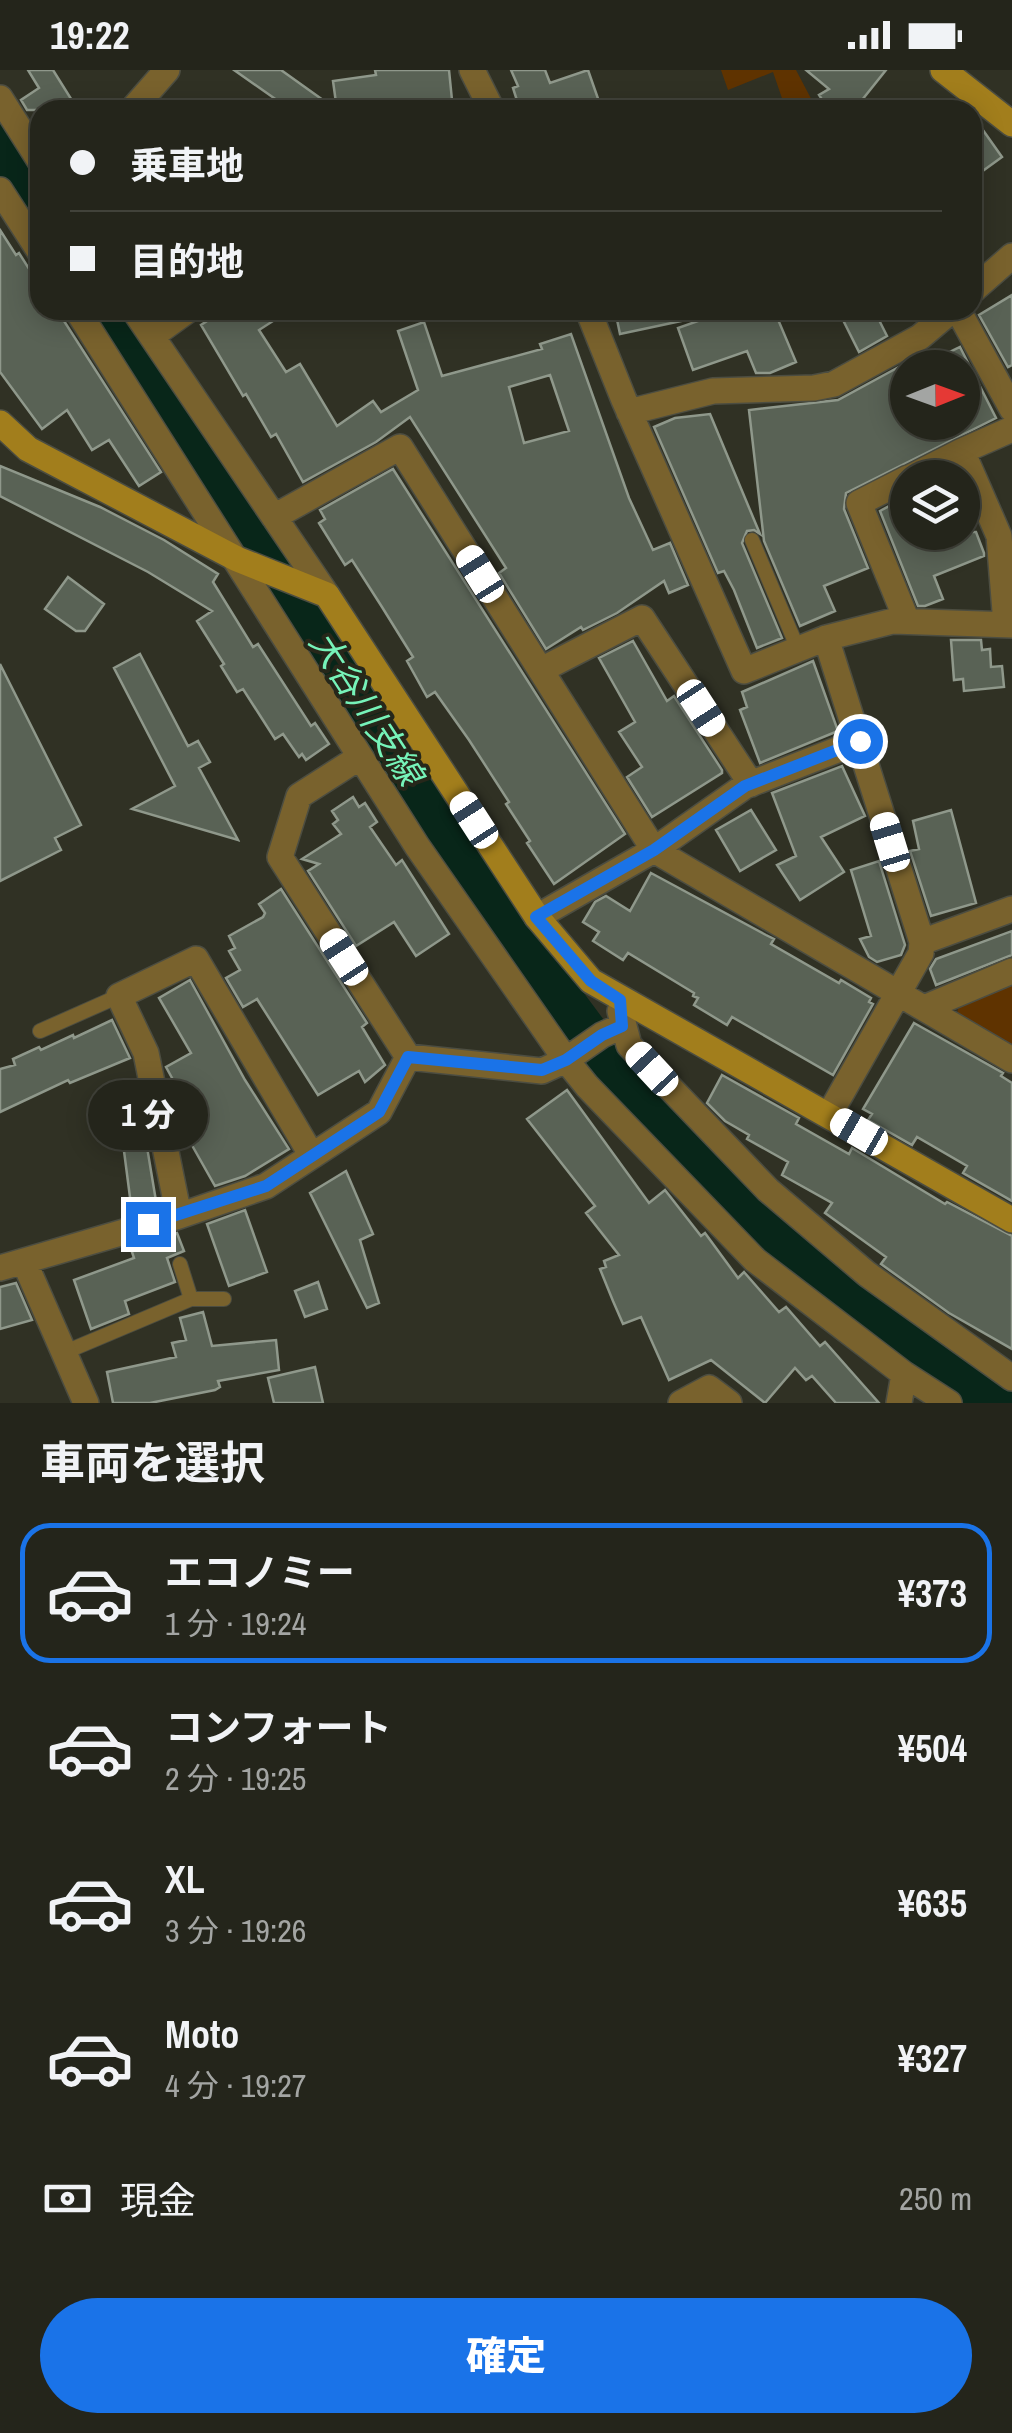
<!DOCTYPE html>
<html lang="ja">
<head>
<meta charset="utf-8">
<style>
	:root { --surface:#24251b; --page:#303128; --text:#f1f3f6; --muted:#a3a5a3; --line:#41423a; --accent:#1a73e8 }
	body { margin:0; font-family:"Archivo Narrow","Noto Sans JP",sans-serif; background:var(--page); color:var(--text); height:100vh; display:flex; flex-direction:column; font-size:38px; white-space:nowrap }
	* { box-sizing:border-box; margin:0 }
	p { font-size:32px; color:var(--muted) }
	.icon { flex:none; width:55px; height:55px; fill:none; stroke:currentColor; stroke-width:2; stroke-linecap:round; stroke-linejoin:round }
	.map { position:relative; height:1333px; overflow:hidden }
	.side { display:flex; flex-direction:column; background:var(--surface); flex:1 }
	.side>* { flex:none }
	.top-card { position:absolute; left:30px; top:30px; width:952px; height:220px; border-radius:30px; box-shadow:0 5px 25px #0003,0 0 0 2px var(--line); display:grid; align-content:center; height:220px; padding:0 40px; background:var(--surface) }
	.needle { width:65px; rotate:89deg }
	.controls { position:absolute; left:890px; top:280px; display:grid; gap:20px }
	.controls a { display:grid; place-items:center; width:90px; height:90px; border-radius:50%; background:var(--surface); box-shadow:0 5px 25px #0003,0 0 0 2px var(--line); font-size:50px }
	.end { position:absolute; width:45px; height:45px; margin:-22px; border:12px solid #1a73e8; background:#fff; box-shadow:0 0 0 5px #fff }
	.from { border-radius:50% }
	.bubble { position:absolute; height:70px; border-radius:35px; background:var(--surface); box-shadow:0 5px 25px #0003,0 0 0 2px var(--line); font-size:32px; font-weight:800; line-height:70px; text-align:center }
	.car { position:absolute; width:30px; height:60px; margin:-30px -15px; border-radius:12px; box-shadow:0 0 8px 2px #0007; background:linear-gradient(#fff 24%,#345 0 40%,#fff 0 76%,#345 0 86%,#fff 0) }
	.top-card b { display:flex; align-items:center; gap:35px; height:95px; font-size:38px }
	.top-card b+b { border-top:2px solid var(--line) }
	.top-card i { width:25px; height:25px; background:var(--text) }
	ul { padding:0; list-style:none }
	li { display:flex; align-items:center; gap:30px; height:140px; margin:0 20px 15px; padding:0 20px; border:5px solid transparent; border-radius:30px }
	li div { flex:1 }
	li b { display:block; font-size:38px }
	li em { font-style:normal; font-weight:800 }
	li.current { border-color:var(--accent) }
	li>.icon { width:90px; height:90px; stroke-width:1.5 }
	h2 { padding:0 40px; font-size:45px; line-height:120px }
	.pay { display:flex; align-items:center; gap:25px; height:110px; padding:0 40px; font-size:38px }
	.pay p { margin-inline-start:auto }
	.cta { display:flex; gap:20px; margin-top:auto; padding:20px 40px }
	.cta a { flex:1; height:115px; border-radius:60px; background:var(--accent); color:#fff; font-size:40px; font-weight:800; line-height:115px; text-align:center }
	.status { display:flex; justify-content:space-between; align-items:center; height:70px; padding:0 50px; background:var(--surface); direction:ltr }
	.status svg { height:28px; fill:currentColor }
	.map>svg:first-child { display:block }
</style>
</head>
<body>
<div class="status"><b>19:22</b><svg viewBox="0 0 49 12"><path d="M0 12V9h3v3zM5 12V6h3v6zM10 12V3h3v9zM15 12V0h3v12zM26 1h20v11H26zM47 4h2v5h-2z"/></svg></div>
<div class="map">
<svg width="1012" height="1333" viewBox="0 0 1012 1333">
	<rect width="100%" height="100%" fill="#303124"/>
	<path fill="#5f3300" d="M721 0H796L817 40H786L773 2 728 20Z
		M1012 909V978L957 945 959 933Z"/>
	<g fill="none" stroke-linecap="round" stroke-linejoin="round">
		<path stroke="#082619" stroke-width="50" d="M0 74 40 136
			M107 240 543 910 604 992 752 1141 861 1235 1005 1333"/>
	</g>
	<path fill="#596255" stroke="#8f988b" stroke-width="2.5" fill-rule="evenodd" d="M28 0H53L78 40H27L21 30 39 18Z
		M234 0H281L337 40 333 11 376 5 375 0H449L453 40H291Z
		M511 0H545L550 13 588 0 602 40H520L513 18 518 16Z
		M806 0H886L854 40H829L819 25 829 19Z
		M973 46 1002 87 973 108Z
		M0 160 16 185 19 183 40 216V240H57L161 402 139 416 109 370 92 380 67 340 42 359 0 302Z
		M1012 225V295L1008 297 979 245Z
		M224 240H290L259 260 286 302 300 294 337 356 373 331 381 342 418 320 398 261 424 252 442 306 542 279 540 274 571 264 629 428 653 480 670 473 688 515 669 523 664 511 617 543 583 560 581 557 546 579 499 503 506 498 410 347 376 372 303 412 276 364 271 367 246 324 243 326 201 255ZM550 305 569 361 524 373 509 317Z
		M615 240H685L686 250 620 264Z
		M729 240H774L796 292 770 303H756L747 281 693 300 678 258Z
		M838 240H874L887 266 859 282Z
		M960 277 996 348 846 423 844 439 868 498 824 516 835 541 800 556 764 471 749 340 838 330 908 292V352H962V298H917Z
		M710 344 760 464 754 460 747 461 742 473 782 568 757 578 734 520 724 501 718 503 654 357 675 348Z
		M0 396 100 437 164 470 218 504 213 512 253 577 258 574 311 656 315 653 329 674 306 690 302 684 299 687 283 664 275 669 243 619 237 622 221 596 224 594 197 551 212 541 148 502 0 426Z
		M393 399 625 764 554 814 527 773 530 771 506 734 509 732 469 670 435 622 427 627 407 591 413 587 382 537 352 490 345 495 319 453 325 449 320 440Z
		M902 429 908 441V469L926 462H976L984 483V486L934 506 943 529 925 536H918L880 441Z
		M68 507 104 534 85 561H76L45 539Z
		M951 570H981L982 580 990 579 991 597 1002 596 1004 617 964 621 963 609 954 610Z
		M633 571 667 631 674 626 722 700V703L652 747 627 707 642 697 619 662 635 652 599 588Z
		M140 584 188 676 198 671 210 692 199 698 238 770 132 739 175 716 114 598Z
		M813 591 838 661 760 693 740 640 747 637 742 622Z
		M0 594 81 755 55 768 61 780 0 811Z
		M842 696 865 746 821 767 844 802 800 830 777 795 796 786 772 723Z
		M353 727 359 737 365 733 377 752 370 757 396 795 402 790 449 864 416 886 394 852 356 876 308 801 319 794 302 789 341 764 333 754 338 750 332 741Z
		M751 740 776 780 740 801 716 760Z
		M951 740 976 833 931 846 910 781 919 779 913 751Z
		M879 791 905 875 901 885 877 892 869 887 860 869 871 866 851 800Z
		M651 803 766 865 774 869 771 874 839 913 841 910 871 928 869 932 873 934 833 1005 732 947 727 955 694 935 698 928 693 926 694 923 628 883 623 890 593 871 599 862 583 852 595 832 606 826 630 841Z
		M281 819 367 953 362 957 385 995 365 1012 359 1001 318 1025 257 929 243 937 226 908 240 900 229 881 235 878 229 866 263 847 265 843 259 834Z
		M1012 861V885L936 915 930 899 936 889Z
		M190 910 245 1010 289 1079 245 1106 215 1116 180 1054 193 1046 166 997 191 983 159 928Z
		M112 950 130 988 70 1013 68 1010 0 1042V999L15 995 13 989 39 977 41 980 73 965 74 968Z
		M914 953 1003 1003 1001 1006 1012 1013V1131L963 1103 967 1096 917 1067 912 1075 868 1050 872 1044 863 1039Z
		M722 1005 799 1048 796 1054 849 1084 852 1078 945 1134 947 1132 1012 1166V1279L949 1243 881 1194 886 1187 825 1143 832 1133 782 1105 788 1092 747 1069 749 1065 725 1051 707 1033Z
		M567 1020 649 1133 665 1120 701 1166 705 1163 738 1208 744 1202 779 1242 786 1237 820 1276 825 1272 879 1333H836L812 1306 806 1310 795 1298 765 1333 711 1290 669 1310 641 1247 623 1254 613 1231 600 1199 606 1197 604 1191 619 1185 586 1143 595 1136 527 1049Z
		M142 1047 156 1131 131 1135 120 1050Z
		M346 1101 373 1164 360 1170 379 1233 367 1238 310 1123Z
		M245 1140 267 1202 229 1216 207 1154Z
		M177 1163 184 1181 167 1188 175 1212 125 1231 129 1244 91 1259 74 1210 134 1188 131 1179Z
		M318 1212 327 1239 305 1247 295 1221Z
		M16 1213 32 1250 0 1259V1217Z
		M203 1242 212 1276 276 1270 279 1300 218 1311 220 1317 215 1320 150 1333H113L107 1302 176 1287 172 1273 186 1270 180 1248Z
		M315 1297 323 1333H274L268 1308Z"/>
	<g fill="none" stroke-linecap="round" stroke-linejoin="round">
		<defs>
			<path id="lane" d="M752 470 798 579
				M40 961 119 926
				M180 1194 191 1229
				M63 1283 191 1229H224"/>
			<path id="street" d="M472 0 492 40
				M0 28 40 91
				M132 40 167 0
				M0 120 40 182
				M972 221 1012 186
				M77 240 417 776 566 990 587 1016 755 1190 904 1304 949 1333
				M134 240 327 525
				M588 240 624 330 744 601 826 568 893 551 1012 555
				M958 240 1012 339
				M152 266 188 240
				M629 342 713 321 814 318 834 314 920 267 952 240
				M962 381 1012 359
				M909 408 962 381 999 466 1006 554
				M274 447 400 377 654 780 1012 990
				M907 551 859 433 908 408
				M826 568 922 872 921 883 829 1045
				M541 600 642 548 751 714
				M360 687 299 726 280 787 408 987
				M537 847 654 780 745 716 860 671
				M922 872 1012 839
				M924 938 1012 901
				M620 941 629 975 768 1120 867 1204 1012 1308
				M179 1146 146 983 119 926 196 889 312 1086
				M24 1191 86 1333
				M0 1198 179 1146 266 1116 379 1042 408 987 542 1001 566 990 602 965 622 956
				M681 1333 709 1318 729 1333
				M899 1333 904 1304"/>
			<path id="secondary" d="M943 0 1012 54
				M0 353 28 379 237 489 327 525 537 847 591 911 1012 1150"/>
		</defs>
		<use href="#lane" stroke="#4c4d41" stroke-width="16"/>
		<use href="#street" stroke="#4c4d41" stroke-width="28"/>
		<use href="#secondary" stroke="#4c4d41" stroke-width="28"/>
		<use href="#lane" stroke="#79622d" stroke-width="14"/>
		<use href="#street" stroke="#79622d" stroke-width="25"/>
		<use href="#secondary" stroke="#a27e1c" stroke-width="25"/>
	</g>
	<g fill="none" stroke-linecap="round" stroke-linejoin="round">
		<path stroke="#1a73e8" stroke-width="12" d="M148 1154 266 1116 379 1042 408 987 542 1000 566 990 602 965 622 956 620 930 591 911 536 847 654 780 745 716 860 671"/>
	</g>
	<g text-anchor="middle" stroke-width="8" stroke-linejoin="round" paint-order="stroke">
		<g font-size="35" font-style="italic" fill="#76f3b9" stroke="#26271a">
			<text transform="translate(366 638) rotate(57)" y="12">大谷川支線</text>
		</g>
	</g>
</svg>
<div class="controls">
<a><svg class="needle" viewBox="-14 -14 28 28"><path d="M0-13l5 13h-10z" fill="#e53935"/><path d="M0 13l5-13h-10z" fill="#a3a5a3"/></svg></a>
<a><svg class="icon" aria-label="layers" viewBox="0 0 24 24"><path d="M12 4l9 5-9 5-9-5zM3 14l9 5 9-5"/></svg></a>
</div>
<i class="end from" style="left:860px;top:671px"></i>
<i class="end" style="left:148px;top:1154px"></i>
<div class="bubble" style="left:88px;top:1010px;width:120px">1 分</div>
<i class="car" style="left:480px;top:504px;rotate:328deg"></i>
<i class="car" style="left:701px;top:638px;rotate:147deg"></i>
<i class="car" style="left:474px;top:750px;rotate:327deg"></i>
<i class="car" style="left:890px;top:772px;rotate:343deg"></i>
<i class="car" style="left:344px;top:887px;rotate:327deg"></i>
<i class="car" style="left:652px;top:999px;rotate:317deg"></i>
<i class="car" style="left:859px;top:1062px;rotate:300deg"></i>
<div class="top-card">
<b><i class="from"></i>乗車地</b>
<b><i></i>目的地</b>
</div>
</div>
<section class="side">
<h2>車両を選択</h2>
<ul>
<li class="current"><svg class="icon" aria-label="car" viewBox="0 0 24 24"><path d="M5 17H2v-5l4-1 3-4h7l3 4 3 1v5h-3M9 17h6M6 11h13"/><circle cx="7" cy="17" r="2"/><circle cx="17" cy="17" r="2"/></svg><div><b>エコノミー</b><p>1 分 · 19:24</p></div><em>¥373</em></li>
<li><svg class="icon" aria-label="car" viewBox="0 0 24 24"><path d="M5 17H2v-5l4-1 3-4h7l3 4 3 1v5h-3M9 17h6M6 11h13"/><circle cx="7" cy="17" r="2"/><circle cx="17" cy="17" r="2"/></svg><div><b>コンフォート</b><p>2 分 · 19:25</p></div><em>¥504</em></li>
<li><svg class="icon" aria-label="car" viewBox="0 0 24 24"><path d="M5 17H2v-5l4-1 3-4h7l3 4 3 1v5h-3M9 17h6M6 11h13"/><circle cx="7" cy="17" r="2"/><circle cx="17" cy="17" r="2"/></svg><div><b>XL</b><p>3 分 · 19:26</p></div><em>¥635</em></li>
<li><svg class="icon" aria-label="car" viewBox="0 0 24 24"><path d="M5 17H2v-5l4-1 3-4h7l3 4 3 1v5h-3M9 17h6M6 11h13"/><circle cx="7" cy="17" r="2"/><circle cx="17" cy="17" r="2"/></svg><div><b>Moto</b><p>4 分 · 19:27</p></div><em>¥327</em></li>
</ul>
<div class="pay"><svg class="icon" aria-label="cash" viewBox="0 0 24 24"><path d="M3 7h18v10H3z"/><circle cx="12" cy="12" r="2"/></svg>現金<p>250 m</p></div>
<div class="cta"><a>確定</a></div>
</section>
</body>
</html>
